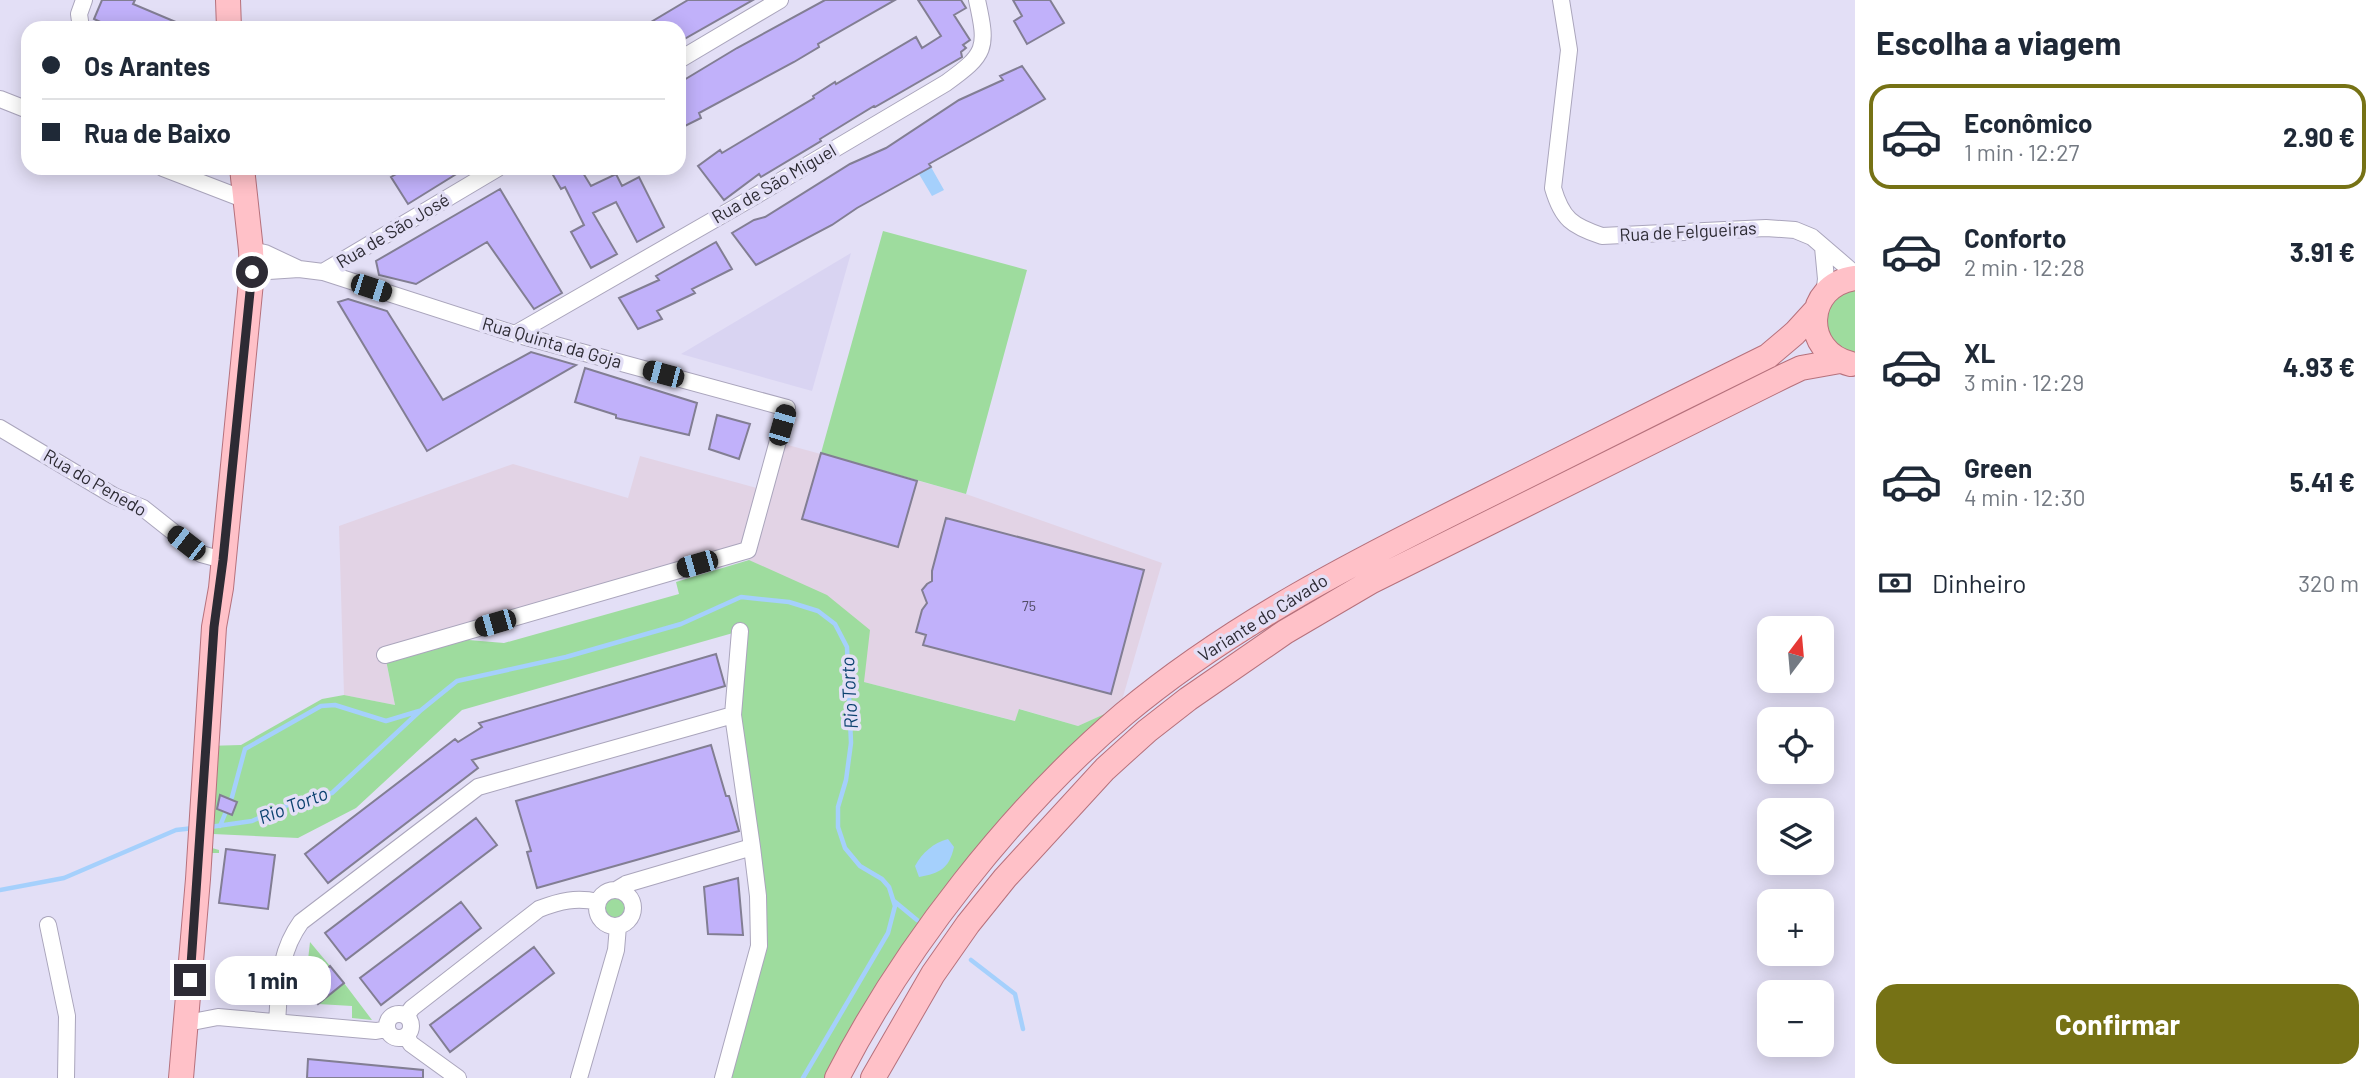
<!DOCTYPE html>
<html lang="pt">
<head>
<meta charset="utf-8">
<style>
	:root { --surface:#fff; --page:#f6f6f7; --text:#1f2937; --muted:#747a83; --line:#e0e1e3; --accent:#767215 }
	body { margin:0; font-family:Barlow,sans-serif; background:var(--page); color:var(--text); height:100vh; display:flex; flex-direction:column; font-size:26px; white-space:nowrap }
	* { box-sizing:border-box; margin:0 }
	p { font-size:23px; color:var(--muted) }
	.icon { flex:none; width:38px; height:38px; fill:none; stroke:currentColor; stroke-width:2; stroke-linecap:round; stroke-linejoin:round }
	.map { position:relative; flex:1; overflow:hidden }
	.drawer { display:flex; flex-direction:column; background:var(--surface); width:525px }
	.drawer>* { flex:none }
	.guide { position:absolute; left:21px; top:21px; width:665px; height:154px; border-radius:21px; box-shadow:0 4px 18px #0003; display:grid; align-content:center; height:154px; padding:0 21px; background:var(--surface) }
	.needle { width:46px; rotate:16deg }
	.tools { position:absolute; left:1757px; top:616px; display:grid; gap:14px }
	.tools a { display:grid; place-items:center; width:77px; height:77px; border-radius:14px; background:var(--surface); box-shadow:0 4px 18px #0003; font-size:35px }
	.end { position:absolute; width:32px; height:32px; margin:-16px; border:9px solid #2d2b34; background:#fff; box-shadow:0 0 0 4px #fff }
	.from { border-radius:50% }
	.bubble { position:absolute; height:49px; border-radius:21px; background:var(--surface); box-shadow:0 4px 18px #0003; font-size:23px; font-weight:700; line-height:49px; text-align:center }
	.car { position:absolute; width:21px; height:42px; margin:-21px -10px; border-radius:9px; box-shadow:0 0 5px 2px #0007; background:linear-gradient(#222 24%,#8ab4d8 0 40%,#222 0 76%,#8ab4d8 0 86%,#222 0) }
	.guide b { display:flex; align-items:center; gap:24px; height:66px; font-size:26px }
	.guide b+b { border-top:2px solid var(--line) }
	.guide i { width:18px; height:18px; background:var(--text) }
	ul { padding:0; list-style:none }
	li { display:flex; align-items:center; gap:21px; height:105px; margin:0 14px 10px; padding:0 7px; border:4px solid transparent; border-radius:21px }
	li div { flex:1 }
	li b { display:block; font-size:26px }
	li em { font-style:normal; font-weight:700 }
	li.selected { border-color:var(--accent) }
	li>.icon { width:63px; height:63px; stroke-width:1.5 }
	h2 { padding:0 21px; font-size:32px; line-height:84px }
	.pay { display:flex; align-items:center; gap:18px; height:77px; padding:0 21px; font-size:26px }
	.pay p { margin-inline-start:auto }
	.primary-button { display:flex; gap:14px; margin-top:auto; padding:14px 21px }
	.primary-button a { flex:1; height:80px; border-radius:21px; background:var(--accent); color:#fff; font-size:28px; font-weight:700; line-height:80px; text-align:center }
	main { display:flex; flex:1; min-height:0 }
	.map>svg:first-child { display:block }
</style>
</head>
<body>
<main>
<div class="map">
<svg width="1855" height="1078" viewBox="0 0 1855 1078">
	<rect width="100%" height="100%" fill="#e3dff6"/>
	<path fill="#d9d4f2" d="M851 253 812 391 681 354Z"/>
	<path fill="#e2d3e5" d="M777 442 966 494 1162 563 1120 707 1078 726 1020 709 1016 721 864 682 771 571 749 560 748 550 385 655 395 705 344 695 339 526 513 464 628 498 640 456 764 490Z"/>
	<path fill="#9edc9e" d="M883 231 1027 270 966 494 821 453Z
		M1855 286V356L1829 341C1825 304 1821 304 1855 286Z
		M749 560 827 595 870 630 864 682 1015 721 1019 709 1078 726 1120 707 983 860 837 1078H723L759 946 733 715 740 631 462 710 356 808 298 838 213 834 212 848 219 850V853H200L206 746 241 745 322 699 344 695 395 705 385 655 445 638 504 643 679 594 676 582Z
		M603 909a12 12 0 1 1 24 0a12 12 0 1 1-24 0Z
		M310 942 330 966 305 987Z
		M344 983 372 1020 352 1018V1006L318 1004Z"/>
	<path fill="#a5d0fc" d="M931 167 944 190 932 196 919 174Z
		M948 839 954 847C949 869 940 873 919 877L915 866C922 853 933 843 948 839Z"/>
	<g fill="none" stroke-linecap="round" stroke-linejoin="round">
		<path stroke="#a5d0fc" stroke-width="4.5" d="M220 826 232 797 245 749 321 706 335 705 386 721 419 711
			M210 827 252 821 290 804 332 793 420 711 457 681 566 657 681 624 741 597 789 602 818 611 835 624 847 647 851 743 846 780 838 807V827L845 848 860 866 882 879 889 887 895 906 888 933 803 1078
			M0 890 64 878 176 830 194 828
			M894 901 917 920
			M971 960 1015 994 1023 1029"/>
	</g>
	<path fill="#c1b1fa" stroke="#827e93" stroke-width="2" d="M102 0H135L133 4 190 28H113L94 19Z
		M688 0H753L679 42V28H641Z
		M825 0H895L818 44 819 47 794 62 699 113 701 118 683 127 679 120V83L737 48Z
		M918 0H961L966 8 954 15 970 40 963 45 966 48 961 52 962 57 875 107 874 106 820 139 821 141 761 177 759 174 724 200 698 166 720 150 722 153 814 98 813 96 835 82 836 84 916 37 922 48 941 36Z
		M1013 0H1050L1064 23 1027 44 1014 21 1022 16Z
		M1022 66 1045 99 929 164 931 167 857 208 832 225 756 265 732 233 754 220 765 217 850 164 886 148 959 100 1003 80 1000 76Z
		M407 168H466L408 204 391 177Z
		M549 168H580L591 186 616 174 622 186 639 177 664 227 637 242 616 202 593 213 617 254 591 268 571 232 584 225 565 187 561 189Z
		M500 189 562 293 534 309 487 242 416 284 379 275 376 261Z
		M716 242 732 269 692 289 695 293 657 311 662 319 638 329 619 298 659 280 656 276Z
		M348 299 387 311 443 400 531 352 576 365 427 451 338 302Z
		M585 368 697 403 689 435 616 418V415L575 402Z
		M717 415 750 424 739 459 709 449Z
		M821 453 917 481 898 547 802 519Z
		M946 518 1144 570 1111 694 923 645 926 635 916 632 922 610 927 603 922 590 927 584 932 581V571Z
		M716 654 725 686 472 760 478 768 328 883 305 854 455 739 458 742 482 727 479 723Z
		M711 745 726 796H729L739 831 537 888 527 852 531 851 516 801Z
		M220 795 237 802 232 815 217 809Z
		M476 818 497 845 346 960 325 933Z
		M226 849 275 855 268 909 219 903Z
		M738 878 743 935 708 934 704 887Z
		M461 902 481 928 381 1005 360 978Z
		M534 947 554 973 450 1052 430 1025Z
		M330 966 344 983 318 1004 305 987Z
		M308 1059 423 1070V1078H307Z"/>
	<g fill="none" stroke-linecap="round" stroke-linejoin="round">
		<defs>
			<path id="minor" d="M1561 0 1569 50 1553 188C1562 219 1572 226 1602 236L1766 228 1795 230 1812 237 1855 274
				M81 28 79 14 84 0
				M679 60 780 0
				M0 99 28 110
				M163 168 246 200
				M1823 247 1826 279 1824 294
				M251 250 265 253 297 268
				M252 272 299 269 323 272 515 334 787 408 748 550 385 655
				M323 272 498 168
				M515 334 750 199 946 83C986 54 988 49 977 0
				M0 428 114 496 143 508 201 554 223 560
				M616 890 626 884 752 847
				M597 908a18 18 0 1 1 36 0a18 18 0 1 1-36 0Z
				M48 925 67 1016 66 1078
				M387 1026a12 12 0 1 1 24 0a12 12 0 1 1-24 0Z
				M406 1016 412 1008 539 909C560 901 576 897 598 902
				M277 1022C280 984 278 954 301 922L478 787 733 715
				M187 1023 218 1017 376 1031 387 1029
				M406 1036 411 1044 458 1078
				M579 1078 616 950 618 926
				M723 1078 759 946 758 896 752 847 733 715 740 631"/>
			<path id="primary" d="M228 0 229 28
				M1851 364C1801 352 1804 285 1855 278
				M181 1078 198 879 214 627 221 588 252 272 251 250 242 168
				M837 1078C904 947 1012 809 1124 714 1232 624 1356 561 1481 499 1577 451 1672 403 1768 356L1795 333 1816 310
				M873 1078 933 974 968 924 1005 878 1105 769 1147 731 1188 699 1285 632 1372 581 1784 376 1801 368 1840 361"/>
		</defs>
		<use href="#minor" stroke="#aaa5bc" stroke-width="18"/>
		<use href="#primary" stroke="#b6717c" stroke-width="26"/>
		<use href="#minor" stroke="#fff" stroke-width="16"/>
		<use href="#primary" stroke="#ffc1c8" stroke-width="24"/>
	</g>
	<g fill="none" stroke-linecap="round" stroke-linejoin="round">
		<path stroke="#2d2b34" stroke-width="9" d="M190 980 214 627 223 560 252 272"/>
	</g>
	<g text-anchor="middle" stroke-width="7" stroke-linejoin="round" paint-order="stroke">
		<g font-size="14" fill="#524c66">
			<text x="1029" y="611">75</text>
		</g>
		<g font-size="18" fill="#2d2b34" stroke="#e3dff6">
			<text transform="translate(774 184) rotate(-30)" y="6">Rua de São Miguel</text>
			<text transform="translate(393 231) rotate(-31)" y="6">Rua de São José</text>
			<text transform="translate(1688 232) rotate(-3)" y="6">Rua de Felgueiras</text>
			<text transform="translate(552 343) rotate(16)" y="6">Rua Quinta da Goja</text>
			<text transform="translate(95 483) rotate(30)" y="6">Rua do Penedo</text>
			<text transform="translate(1263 618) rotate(-32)" y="6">Variante do Cávado</text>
		</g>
		<g font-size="19" font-style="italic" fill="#0c4270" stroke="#e3dff6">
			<text transform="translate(849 693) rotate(-93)" y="7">Rio Torto</text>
			<text transform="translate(293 805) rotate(-21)" y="7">Rio Torto</text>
		</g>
	</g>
</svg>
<div class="tools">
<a><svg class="needle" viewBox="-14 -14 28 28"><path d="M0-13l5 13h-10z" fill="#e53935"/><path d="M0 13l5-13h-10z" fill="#747a83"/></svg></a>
<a><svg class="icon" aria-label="locate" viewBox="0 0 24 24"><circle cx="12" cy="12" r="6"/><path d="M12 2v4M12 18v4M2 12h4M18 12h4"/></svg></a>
<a><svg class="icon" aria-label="layers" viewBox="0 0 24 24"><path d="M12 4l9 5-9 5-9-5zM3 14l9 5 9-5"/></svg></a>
<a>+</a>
<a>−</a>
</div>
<i class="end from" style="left:252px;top:272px"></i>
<i class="end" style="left:190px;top:980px"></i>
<div class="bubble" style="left:215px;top:956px;width:116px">1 min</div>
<i class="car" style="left:371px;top:288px;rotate:108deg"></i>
<i class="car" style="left:663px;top:374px;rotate:285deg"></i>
<i class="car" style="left:782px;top:425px;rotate:16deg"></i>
<i class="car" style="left:186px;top:543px;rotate:308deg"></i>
<i class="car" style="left:697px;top:564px;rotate:254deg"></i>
<i class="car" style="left:495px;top:623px;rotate:254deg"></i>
<div class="guide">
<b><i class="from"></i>Os Arantes</b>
<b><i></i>Rua de Baixo</b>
</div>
</div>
<section class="drawer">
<h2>Escolha a viagem</h2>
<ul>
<li class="selected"><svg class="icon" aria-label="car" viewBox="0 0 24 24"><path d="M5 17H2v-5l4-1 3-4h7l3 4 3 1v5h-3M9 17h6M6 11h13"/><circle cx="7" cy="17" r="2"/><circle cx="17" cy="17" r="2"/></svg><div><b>Econômico</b><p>1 min · 12:27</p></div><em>2.90 €</em></li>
<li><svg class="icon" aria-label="car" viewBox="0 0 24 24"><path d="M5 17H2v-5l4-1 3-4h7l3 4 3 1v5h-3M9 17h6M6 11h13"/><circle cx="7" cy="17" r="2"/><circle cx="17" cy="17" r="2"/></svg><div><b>Conforto</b><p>2 min · 12:28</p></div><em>3.91 €</em></li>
<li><svg class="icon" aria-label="car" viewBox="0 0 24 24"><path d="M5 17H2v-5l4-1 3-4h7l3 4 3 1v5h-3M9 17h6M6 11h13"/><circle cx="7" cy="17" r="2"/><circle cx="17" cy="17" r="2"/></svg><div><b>XL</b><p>3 min · 12:29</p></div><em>4.93 €</em></li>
<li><svg class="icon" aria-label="car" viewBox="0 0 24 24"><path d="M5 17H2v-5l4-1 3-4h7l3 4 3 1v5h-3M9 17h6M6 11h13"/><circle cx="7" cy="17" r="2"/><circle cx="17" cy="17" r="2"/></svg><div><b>Green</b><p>4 min · 12:30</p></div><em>5.41 €</em></li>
</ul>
<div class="pay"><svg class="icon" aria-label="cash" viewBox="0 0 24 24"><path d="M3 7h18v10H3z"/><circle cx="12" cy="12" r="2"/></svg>Dinheiro<p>320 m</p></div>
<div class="primary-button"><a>Confirmar</a></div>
</section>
</main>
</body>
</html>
